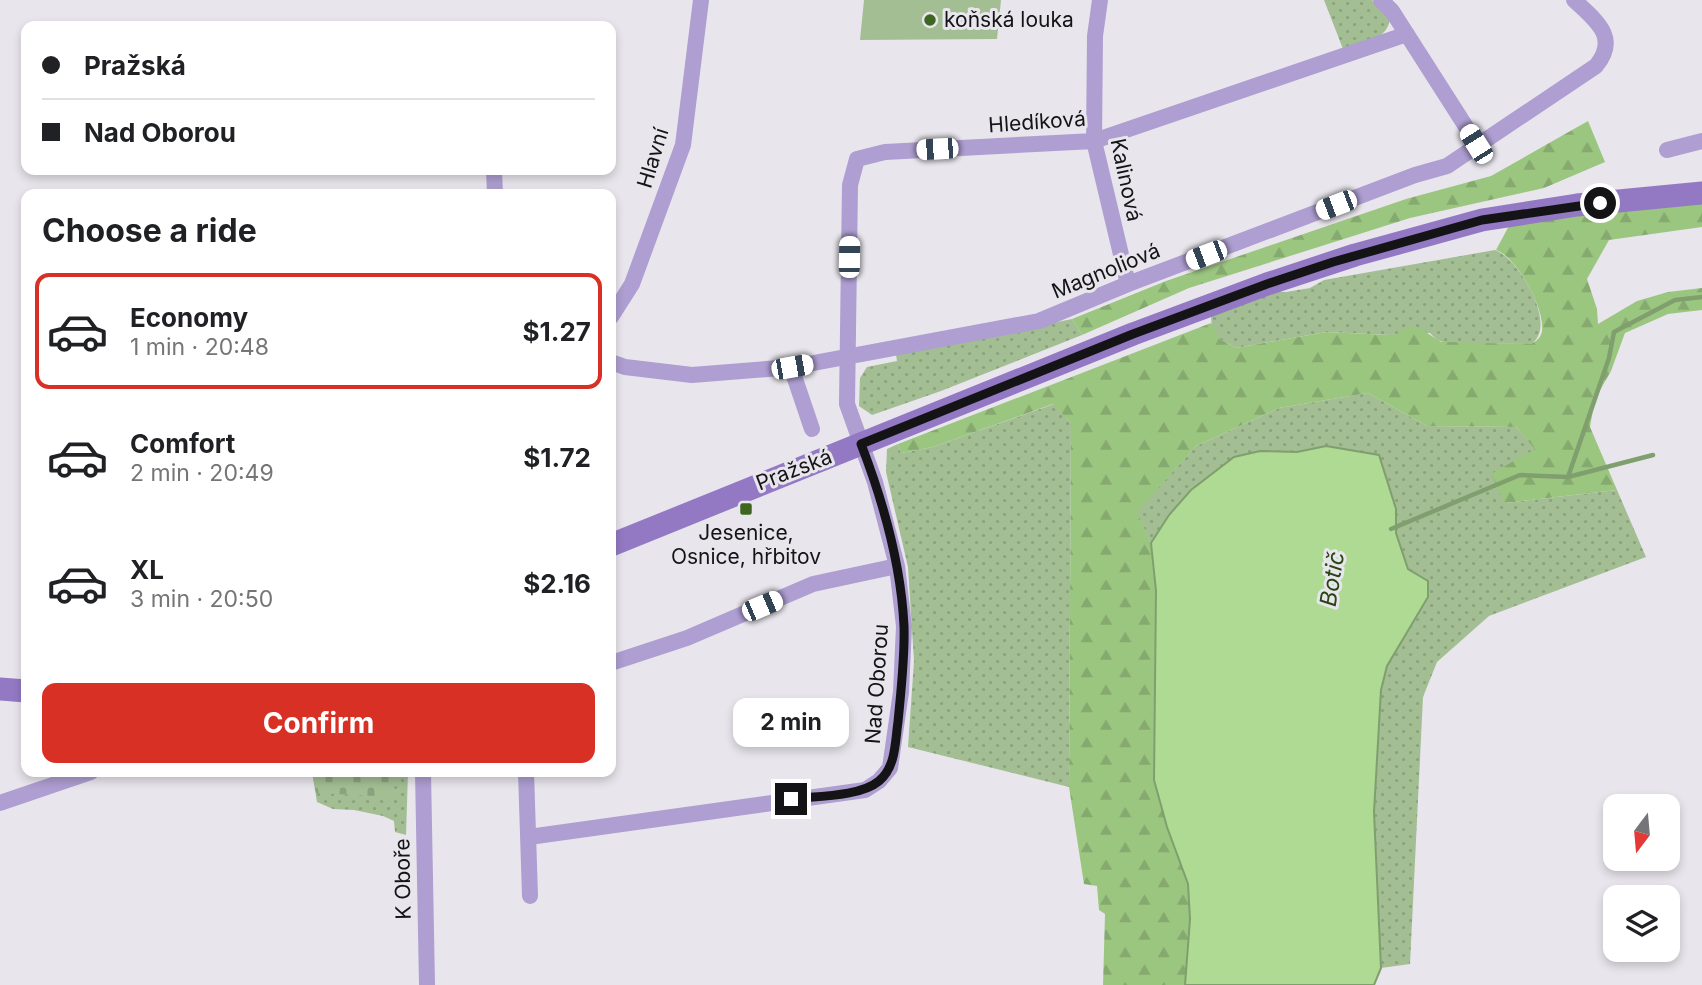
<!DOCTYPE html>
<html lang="en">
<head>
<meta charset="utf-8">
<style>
	:root { --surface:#fff; --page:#f2f2f2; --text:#202124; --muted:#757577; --line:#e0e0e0; --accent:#d93025 }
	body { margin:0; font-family:Inter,sans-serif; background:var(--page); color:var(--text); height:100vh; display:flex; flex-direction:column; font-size:26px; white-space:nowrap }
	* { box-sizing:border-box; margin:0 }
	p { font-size:23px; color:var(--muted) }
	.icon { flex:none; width:38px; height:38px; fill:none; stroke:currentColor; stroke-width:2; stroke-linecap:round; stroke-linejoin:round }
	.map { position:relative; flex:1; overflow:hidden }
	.drawer { position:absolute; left:21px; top:189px; width:595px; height:588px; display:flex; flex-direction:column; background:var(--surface); border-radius:14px; box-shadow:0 4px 10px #0003 }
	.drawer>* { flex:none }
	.hud { position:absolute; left:21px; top:21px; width:595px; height:154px; border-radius:14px; box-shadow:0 4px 10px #0003; display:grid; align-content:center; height:154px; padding:0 21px; background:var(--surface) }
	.needle { width:46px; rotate:196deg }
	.buttons { position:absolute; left:1603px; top:794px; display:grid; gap:14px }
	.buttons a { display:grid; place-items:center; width:77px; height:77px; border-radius:14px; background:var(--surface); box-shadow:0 4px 10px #0003; font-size:35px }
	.end { position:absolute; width:32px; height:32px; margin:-16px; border:9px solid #141416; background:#fff; box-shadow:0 0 0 4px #fff }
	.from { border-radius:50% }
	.bubble { position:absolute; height:49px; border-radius:14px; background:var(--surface); box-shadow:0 4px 10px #0003; font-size:23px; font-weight:700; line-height:49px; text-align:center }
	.car { position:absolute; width:21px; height:42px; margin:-21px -10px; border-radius:9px; box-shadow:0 0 5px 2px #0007; background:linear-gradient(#fff 24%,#345 0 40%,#fff 0 76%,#345 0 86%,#fff 0) }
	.hud b { display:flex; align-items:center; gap:24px; height:66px; font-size:26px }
	.hud b+b { border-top:2px solid var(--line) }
	.hud i { width:18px; height:18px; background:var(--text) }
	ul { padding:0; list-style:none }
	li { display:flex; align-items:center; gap:21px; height:116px; margin:0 14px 10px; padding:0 7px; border:4px solid transparent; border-radius:14px }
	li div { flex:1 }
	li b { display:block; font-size:26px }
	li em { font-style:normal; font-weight:700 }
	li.active { border-color:var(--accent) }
	li>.icon { width:63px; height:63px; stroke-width:1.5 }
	h2 { padding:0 21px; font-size:32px; line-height:84px }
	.cta { display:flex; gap:14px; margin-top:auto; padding:14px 21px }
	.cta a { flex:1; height:80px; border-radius:14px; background:var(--accent); color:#fff; font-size:28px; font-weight:700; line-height:80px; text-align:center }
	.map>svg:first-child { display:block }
</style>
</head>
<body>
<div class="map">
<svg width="1702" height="985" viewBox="0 0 1702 985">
	<defs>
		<pattern id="grass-dots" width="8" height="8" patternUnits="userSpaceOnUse" patternTransform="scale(1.75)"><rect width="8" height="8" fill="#a3be93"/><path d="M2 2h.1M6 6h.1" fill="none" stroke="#8ba27e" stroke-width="1.8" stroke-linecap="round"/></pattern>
		<pattern id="forest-firs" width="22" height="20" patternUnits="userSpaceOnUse" patternTransform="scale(1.75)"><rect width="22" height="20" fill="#9bc680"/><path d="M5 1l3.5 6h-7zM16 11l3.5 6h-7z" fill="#85a96e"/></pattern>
		<pattern id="cemetery-stones" width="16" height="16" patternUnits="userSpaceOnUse" patternTransform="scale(1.75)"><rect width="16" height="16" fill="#a3be93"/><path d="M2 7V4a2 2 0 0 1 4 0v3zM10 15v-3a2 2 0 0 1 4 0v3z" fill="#8ba27e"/></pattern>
	</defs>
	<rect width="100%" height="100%" fill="#e8e6ec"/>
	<path fill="url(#grass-dots)" d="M1324 0H1372L1390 19C1387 41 1361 43 1343 49Z
		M1495 250C1519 258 1559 327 1531 344L1446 343 1437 340 1430 333 1390 335 1326 332 1236 348 1220 339 1212 328 1211 317 1214 315 1267 291 1286 292 1310 288 1324 280Z
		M1072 319 1082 335 941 391 872 415 859 406 860 378 867 367 897 361 896 355Z
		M1368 393 1427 426 1516 427 1536 449 1505 503 1617 490 1646 557 1489 616 1437 662 1423 697 1410 964 1381 968 1374 812 1381 690 1387 666 1428 598 1408 570 1396 533V509L1388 488 1326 446 1297 452 1260 451 1169 515 1151 543 1136 512 1196 446 1279 408Z
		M1054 404 1071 423 1069 787 908 747 914 661 908 567 886 472 887 449 898 444 901 453 933 447Z
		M312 772H408L406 835 395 832 394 821 383 816 354 810 333 809 317 802Z"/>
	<path fill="url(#forest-firs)" d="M1588 121 1605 162 1544 188 1410 218 1189 288 1082 335 1072 319 1166 281 1406 199 1491 176Z
		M1702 200V227L1609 240 1587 279 1597 309 1598 324 1637 301 1668 292 1702 288V310L1668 314 1625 333 1611 371 1595 399 1590 427 1617 490 1505 503 1491 474 1535 449 1516 427 1427 426 1368 393 1279 408 1196 446 1137 512 1151 543 1156 591 1154 780 1167 827 1188 884 1190 919 1185 985H1103L1105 914 1099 910 1097 886 1084 884 1069 787 1071 423 1053 404 933 447 901 453 898 444 1211 323 1220 339 1236 348 1326 332 1390 335 1397 334 1405 327H1418L1441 342 1531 344C1536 341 1541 338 1542 331 1545 309 1517 257 1496 250L1511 222Z"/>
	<path fill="url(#cemetery-stones)" d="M312 772H393L395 797 316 793Z"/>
	<path fill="#a3be93" d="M864 0H1001L997 39 860 40Z"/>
	<path fill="#aeda93" stroke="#809f6e" stroke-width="2" d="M1326 446 1379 455 1396 509V533L1408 569 1428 581V597L1387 666 1381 690 1374 812 1381 968 1374 985H1185L1190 919 1188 884 1167 827 1154 780 1156 591 1151 543 1169 515 1191 490 1234 457 1260 451 1297 452Z"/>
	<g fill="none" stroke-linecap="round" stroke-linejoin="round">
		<path stroke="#809f6e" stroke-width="4.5" d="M1568 477 1653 455
			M1391 529 1520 475 1568 477 1609 358 1614 332 1675 300 1702 297"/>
		<path stroke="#ae9ed1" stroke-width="16" d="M1100 0 1095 36 1094 141 1128 284
			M1381 0 1392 11 1477 144
			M1667 150 1702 141
			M494 170 495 194
			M611 317 632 284 683 145 701 0
			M611 362 625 367 692 375 792 367 1039 321 1128 284 1415 175 1447 166 1596 66C1620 37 1595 20 1574 0
			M791 367 812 429
			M611 663 687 638 813 584 897 566
			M423 772 427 985
			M526 772 530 896
			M0 803 91 772
			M529 837 865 790 879 781 890 768 901 692 904 626 897 566 875 482 847 404 850 185 857 159 885 152 1094 141 1407 34"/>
		<path stroke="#9379c4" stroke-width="23" d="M611 545 1133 334 1267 284 1355 255 1482 220 1577 205 1702 193
			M0 689 26 691"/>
	</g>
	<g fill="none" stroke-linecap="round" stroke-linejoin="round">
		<path stroke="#141416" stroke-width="9" d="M791 799C816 796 860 797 879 781 896 767 895 742 898 722 901 690 905 657 904 626 901 564 883 501 861 444L1133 334 1267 284 1333 262 1482 220 1600 203"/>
	</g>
	<g fill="#3f6621" stroke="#e8e6ec" stroke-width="2.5">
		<circle cx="930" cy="20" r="7"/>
		<rect x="739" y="502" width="14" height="14" rx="3.5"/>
	</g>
	<g text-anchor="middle" stroke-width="6" stroke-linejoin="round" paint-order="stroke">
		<g font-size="21" fill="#141416" stroke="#e8e6ec" text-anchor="start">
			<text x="944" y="27">koňská louka</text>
			<text x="746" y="540" text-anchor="middle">Jesenice,<tspan x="746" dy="24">Osnice, hřbitov</tspan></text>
		</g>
		<g font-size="21" fill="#141416" stroke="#e8e6ec">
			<text transform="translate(1037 122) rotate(-4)" y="7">Hledíková</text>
			<text transform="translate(653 158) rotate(-73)" y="7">Hlavní</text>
			<text transform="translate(1126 180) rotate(78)" y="7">Kalinová</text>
			<text transform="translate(1106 271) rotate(-22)" y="7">Magnoliová</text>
			<text transform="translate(794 470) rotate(-21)" y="7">Pražská</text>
			<text transform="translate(877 684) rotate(-86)" y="7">Nad Oborou</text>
			<text transform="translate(403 879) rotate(-91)" y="7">K Oboře</text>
		</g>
		<g font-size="23" font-style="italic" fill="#294514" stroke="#e8e6ec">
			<text transform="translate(1332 579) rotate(-81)" y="8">Botič</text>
		</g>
	</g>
</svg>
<div class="buttons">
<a><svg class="needle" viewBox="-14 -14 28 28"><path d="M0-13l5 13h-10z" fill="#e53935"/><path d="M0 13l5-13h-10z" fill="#757577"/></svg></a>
<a><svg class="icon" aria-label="layers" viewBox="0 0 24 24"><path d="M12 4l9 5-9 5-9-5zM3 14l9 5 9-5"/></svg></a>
</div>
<i class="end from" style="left:1600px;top:203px"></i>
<i class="end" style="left:791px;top:799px"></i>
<div class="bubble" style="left:733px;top:698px;width:116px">2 min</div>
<i class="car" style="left:1476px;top:144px;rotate:328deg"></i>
<i class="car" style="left:937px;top:149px;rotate:267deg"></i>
<i class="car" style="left:1336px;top:205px;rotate:249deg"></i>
<i class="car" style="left:1206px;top:255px;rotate:249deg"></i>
<i class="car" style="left:849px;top:257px;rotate:1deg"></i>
<i class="car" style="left:792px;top:367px;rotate:80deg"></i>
<i class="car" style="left:762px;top:606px;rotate:67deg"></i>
<div class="hud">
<b><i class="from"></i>Pražská</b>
<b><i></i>Nad Oborou</b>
</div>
<section class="drawer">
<h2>Choose a ride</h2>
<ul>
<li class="active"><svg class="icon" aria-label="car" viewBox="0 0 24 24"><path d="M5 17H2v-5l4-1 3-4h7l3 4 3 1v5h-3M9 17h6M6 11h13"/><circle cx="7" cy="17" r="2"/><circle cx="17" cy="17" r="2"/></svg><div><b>Economy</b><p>1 min · 20:48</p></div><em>$1.27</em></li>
<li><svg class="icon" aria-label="car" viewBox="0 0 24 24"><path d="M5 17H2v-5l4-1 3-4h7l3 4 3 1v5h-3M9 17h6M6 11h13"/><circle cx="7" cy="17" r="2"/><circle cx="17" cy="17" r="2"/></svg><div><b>Comfort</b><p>2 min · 20:49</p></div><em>$1.72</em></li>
<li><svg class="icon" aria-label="car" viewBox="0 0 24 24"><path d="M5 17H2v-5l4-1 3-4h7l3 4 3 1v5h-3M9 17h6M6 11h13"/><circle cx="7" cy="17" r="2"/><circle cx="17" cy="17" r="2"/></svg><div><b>XL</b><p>3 min · 20:50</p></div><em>$2.16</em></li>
</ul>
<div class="cta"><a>Confirm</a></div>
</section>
</div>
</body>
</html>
